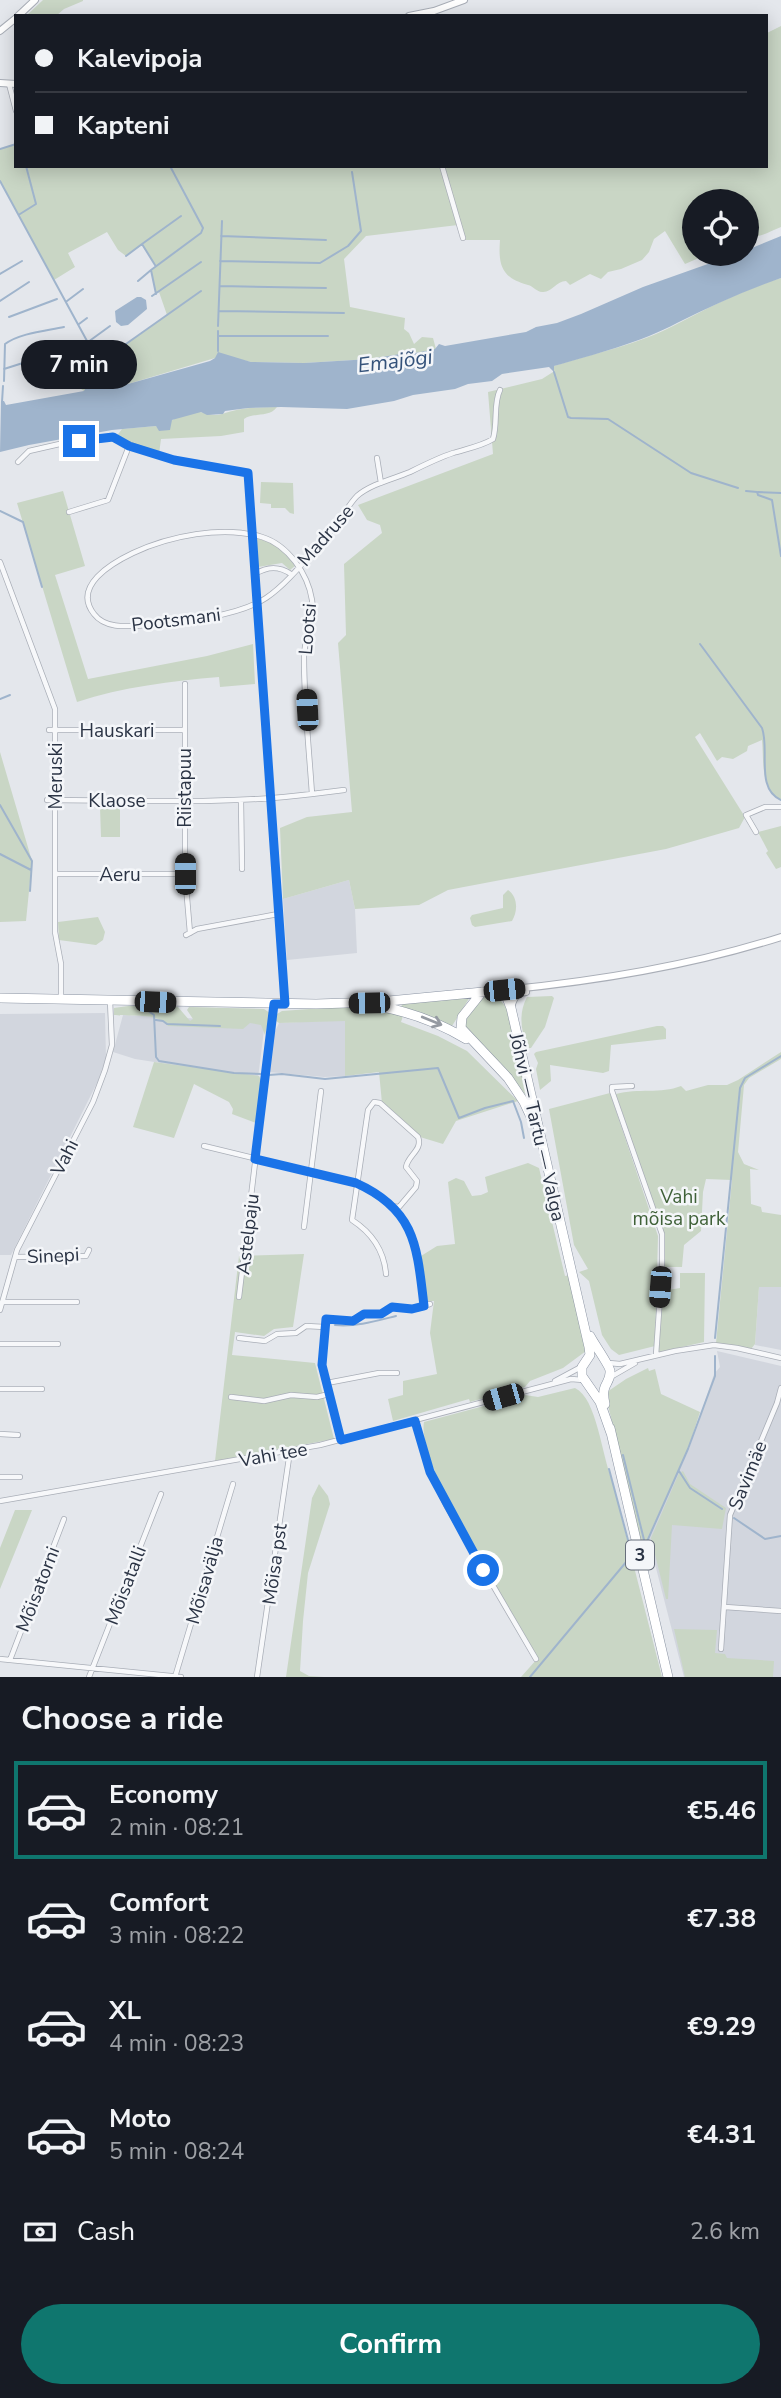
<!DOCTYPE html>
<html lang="en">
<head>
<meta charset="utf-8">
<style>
	:root { --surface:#171b24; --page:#20242c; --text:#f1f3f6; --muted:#9ea1a6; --line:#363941; --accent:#0f766e }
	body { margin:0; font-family:"Nunito Sans",sans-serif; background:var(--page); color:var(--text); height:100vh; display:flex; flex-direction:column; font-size:26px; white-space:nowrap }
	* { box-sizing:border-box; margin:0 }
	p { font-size:23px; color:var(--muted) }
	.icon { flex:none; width:38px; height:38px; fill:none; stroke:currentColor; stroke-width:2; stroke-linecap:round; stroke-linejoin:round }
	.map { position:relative; height:1677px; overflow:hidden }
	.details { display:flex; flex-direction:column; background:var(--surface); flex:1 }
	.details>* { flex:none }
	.hud { position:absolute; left:14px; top:14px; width:754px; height:154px; border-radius:0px; box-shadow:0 4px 18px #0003; display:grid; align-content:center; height:154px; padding:0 21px; background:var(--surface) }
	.buttons { position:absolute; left:682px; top:189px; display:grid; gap:14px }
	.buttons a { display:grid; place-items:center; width:77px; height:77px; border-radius:50%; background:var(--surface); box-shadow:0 4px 18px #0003; font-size:35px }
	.end { position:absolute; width:32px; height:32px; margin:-16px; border:9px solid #1a73e8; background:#fff; box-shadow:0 0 0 4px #fff }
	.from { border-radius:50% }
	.bubble { position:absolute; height:49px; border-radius:24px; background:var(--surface); box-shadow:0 4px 18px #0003; font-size:23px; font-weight:700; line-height:49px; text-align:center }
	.car { position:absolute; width:21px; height:42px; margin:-21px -10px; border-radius:9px; box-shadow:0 0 5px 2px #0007; background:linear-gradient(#222 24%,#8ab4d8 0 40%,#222 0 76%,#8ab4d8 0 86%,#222 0) }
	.hud b { display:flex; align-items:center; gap:24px; height:66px; font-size:26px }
	.hud b+b { border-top:2px solid var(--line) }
	.hud i { width:18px; height:18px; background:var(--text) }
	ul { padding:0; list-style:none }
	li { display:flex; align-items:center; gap:21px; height:98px; margin:0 14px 10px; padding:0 7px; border:4px solid transparent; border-radius:0px }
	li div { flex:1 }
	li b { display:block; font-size:26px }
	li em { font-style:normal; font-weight:700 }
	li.selected { border-color:var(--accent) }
	li>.icon { width:63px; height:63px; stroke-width:1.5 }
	h2 { padding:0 21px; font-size:32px; line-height:84px }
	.pay { display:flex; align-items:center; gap:18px; height:77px; padding:0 21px; font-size:26px }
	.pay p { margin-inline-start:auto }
	.action { display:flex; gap:14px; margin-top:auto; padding:14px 21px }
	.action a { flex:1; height:80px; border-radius:42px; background:var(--accent); color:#fff; font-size:28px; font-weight:700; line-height:80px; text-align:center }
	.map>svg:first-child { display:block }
</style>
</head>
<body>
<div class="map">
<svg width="781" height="1677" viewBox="0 0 781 1677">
	<rect width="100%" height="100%" fill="#e4e7ec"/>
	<path fill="#d2d6de" d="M349 880 355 909 357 953 287 960 283 899Z
		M105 1013 106 1058 98 1081 11 1255H0V1014Z
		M123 1015 265 1022 258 1078 135 1059 113 1052Z
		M345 1020V1076L324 1077 268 1072 273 1036 279 1023Z
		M759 1286 781 1287V1350L755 1345Z
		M717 1351 781 1366V1677H684L648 1537 689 1449 714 1374 720 1367Z"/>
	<path fill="#c9d6c5" d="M43 0H83V1L64 9 56 16H26Z
		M781 26V227C770 231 759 239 747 236V201H695V254H708L685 264 665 231 654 239 649 252 642 260 621 269 608 272 601 279 590 274 570 285 566 281C556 281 552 293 542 292 537 292 533 286 528 285 502 278 498 266 500 240H465L458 225 366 236 344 259 350 307 405 318 404 329 409 333 414 344 422 337 433 338 436 349 428 351 370 359 304 363 251 362 233 358H215L128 384C118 384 101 390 93 387L84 391 74 384V380L98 365 102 366 106 362 105 359 167 315 159 292 156 294 151 270 156 266 142 245 126 256 118 250 107 232 68 253 75 267 54 280 0 181V149L16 144V166H766L767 33Z
		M781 278V800C760 792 764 759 762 740L748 746 747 751 733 759 722 757 717 761 700 733 695 737 745 817 739 828 666 849 448 890 419 905 355 909 349 880 283 899 280 828 307 817 352 812 338 643 346 635 344 564 382 533 380 525 367 520 358 505 493 454 488 392 542 379 553 372 554 366C595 353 640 344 677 324 711 306 745 289 781 278Z
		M277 407C269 418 254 412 244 419V432L221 436 161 439 159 454 116 437 122 429 156 426 159 428C170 421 186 411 200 412 208 413 214 417 222 414 239 408 258 407 277 407Z
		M261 482 293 483 294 514 290 513 285 508H271V504L260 503Z
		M63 491 85 566 55 575 88 679 207 656 253 644 255 684 220 687 219 677C172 681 122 687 77 702L17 503Z
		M257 539C272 540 288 554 295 566L290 570 282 563 258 567 256 541Z
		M0 752 32 861 26 921 0 922Z
		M100 807H120V837H101Z
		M781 826V867L776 869 766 853 768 851 758 832Z
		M508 890C518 897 518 911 512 921L475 927 472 925 470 918 472 915 503 908V895Z
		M98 917 105 932 103 940 96 945 59 940 58 922Z
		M496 995 506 1007 528 1098 504 1067 466 1031 464 1018 483 996Z
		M552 996 554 998 545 1027 531 1048H528C521 1031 518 1014 527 997Z
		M470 997 452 1026 401 1007 403 1003Z
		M128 1006 178 1007 190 1021 193 1019 187 1010 189 1007 264 1009 270 1013 265 1035 261 1025 250 1023 243 1029 168 1026C159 1012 129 1017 114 1015V1008Z
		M323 1008H375L404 1013 401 1022 438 1036 467 1051 518 1101 456 1121 443 1144 420 1137 382 1103 379 1072 345 1076V1021L279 1023 276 1021 277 1014 282 1011Z
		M657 1026H663L666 1029V1039L611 1045 609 1071 603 1073 550 1065 551 1081 540 1090 536 1069 538 1063 534 1054 536 1052Z
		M781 1052V1059L749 1078 744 1085 738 1152 744 1164 759 1170 750 1169 751 1204 761 1207 762 1212 781 1215V1287H759L755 1344 751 1349 716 1343 732 1180 706 1179 703 1192 701 1231 684 1245 682 1267H665V1239L616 1094C638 1088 661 1094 681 1086L686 1091 708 1085H727L738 1080Z
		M154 1062 259 1076 262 1082 256 1123 232 1114 233 1109 229 1102 194 1084 174 1138 133 1127Z
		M610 1093 658 1236 655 1346 619 1355 611 1349 602 1335 589 1281 579 1272 588 1269 574 1245 549 1109Z
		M528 1163 539 1168 565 1276 571 1275 586 1351 563 1368 530 1381 525 1387 470 1402 469 1399 393 1421 388 1399 403 1395V1381L437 1374 430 1333 434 1301H427L421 1256 437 1246 455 1244 448 1182 456 1178 464 1181 472 1196 481 1195 488 1192 485 1177Z
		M304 1254 293 1327 274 1329 264 1336 235 1332 232 1355 315 1363 334 1439 215 1461 239 1256Z
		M680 1273H705L704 1342 660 1352 657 1348 662 1291 680 1288Z
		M648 1368 649 1371 655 1369 661 1394 700 1412 688 1449 645 1544 642 1545 606 1397 607 1392 626 1379Z
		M575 1388C597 1398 602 1457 612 1480L662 1677H521L537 1659C512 1615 416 1466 424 1422L525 1395 538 1397Z
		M683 1471 690 1484 726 1508 722 1529 672 1525 668 1599H666L651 1538 679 1473Z
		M319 1484 328 1496 330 1504 308 1573 303 1621 300 1671 309 1676 324 1677H286L312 1498Z
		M15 1510H32L0 1589V1548Z
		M674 1629 717 1630 715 1653 725 1654 727 1658 774 1661 773 1677H685Z"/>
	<path fill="#9fb4cc" d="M781 236V278C745 291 711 306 677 323 642 342 593 355 554 366V372L549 367 502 374 492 381 468 384 455 389 413 395 394 401 347 409 281 407 248 408 225 411 223 414 207 415 201 412 172 420 170 430 159 431 156 426 112 430 29 445 0 452 1 401H4L6 405 84 391 89 381 93 382V387C101 390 118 384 128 384L210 361 215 358 218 352 251 362 304 363 370 359 400 354 406 355 435 349 439 344 445 346 526 332 536 327 557 323 581 314 643 287 736 254H747V250Z
		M137 297H141L146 300 147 309 128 325 121 326 116 322 115 311Z"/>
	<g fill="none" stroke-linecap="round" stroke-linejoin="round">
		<path stroke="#9fb4cc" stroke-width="2" d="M0 149 16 144
			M0 181 99 363 201 291
			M20 214 36 204 26 166
			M221 236 326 240
			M126 256 142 244
			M220 261 320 263 348 246 361 231 352 172
			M155 265 142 244 181 216
			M0 274 22 261
			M138 281 151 270
			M220 286 326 288
			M156 294 151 270 201 233 203 228 170 166
			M152 296 201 262
			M0 301 29 282
			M67 301 83 289
			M219 311 344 313
			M9 317 57 299
			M79 324 87 318
			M218 326 222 221
			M219 336H328
			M88 342 110 326
			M218 351V331
			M4 369 70 348
			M554 372 568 417 571 418 608 419 691 473 738 488
			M4 381 5 344C20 333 45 331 64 327
			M91 383 98 368
			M2 402 3 386
			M746 491 757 492 758 495 772 500 781 556
			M758 492 781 493
			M0 511 23 522 42 587
			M700 644 762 728C770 749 755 789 781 800
			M0 699 10 695
			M0 805 32 861 30 891
			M0 854 31 870
			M147 1010 154 1015 156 1057 159 1061 234 1073 262 1074
			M156 1020 163 1021 167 1024 220 1026
			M269 1075 282 1074 325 1079 438 1068 459 1118 485 1108 513 1101 521 1122 524 1138
			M335 1325C356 1327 376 1321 396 1316
			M715 1338 740 1088 745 1078 781 1056
			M623 1455 651 1568
			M679 1471 690 1488 722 1509
			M734 1518 765 1539 781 1536
			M645 1546 688 1449 715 1376V1356
			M530 1677 632 1555 609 1469"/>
		<defs>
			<path id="street" d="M9 84 16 111
				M442 166 463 238
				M377 458 381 483
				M18 462 29 451 64 443 108 437 174 460 248 473 285 1004
				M69 512 108 500 129 446
				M0 562 55 709V932L61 964V999
				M255 574C268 566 279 566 291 574
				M185 684V874L190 933
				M49 730H184
				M312 794 344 790
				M47 800C135 800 224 805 312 794 309 749 304 703 304 657 304 637 315 620 312 600 308 574 288 545 262 537 223 525 169 536 133 553 112 563 72 586 94 614 106 630 130 626 148 625 180 623 239 616 266 598 290 582 312 551 332 530 341 520 348 505 357 496 371 484 393 479 410 472 424 465 438 458 453 453 466 449 482 446 493 439 498 423 493 404 500 390
				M241 800 242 869
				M756 832 746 815 765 807H781
				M55 874H185
				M186 935 197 929 278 914
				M632 1086 612 1087V1091L662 1234V1268L656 1355
				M204 1146 356 1183C416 1211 417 1247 424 1306
				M304 1227 321 1091
				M15 1257 86 1256 89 1250
				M386 1274C384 1250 372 1233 352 1220L368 1110 374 1102 380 1103 418 1137C423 1150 408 1155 406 1167L417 1181 416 1187 399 1207 391 1206
				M239 1297 274 1004
				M2 1302H77
				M0 1310 17 1250 93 1102 105 1070 112 1045 110 1001
				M239 1338 265 1341 277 1334 296 1333 306 1326 325 1327
				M0 1344H58
				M609 1363 620 1364 675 1351 714 1345 737 1348 781 1358
				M609 1378 635 1363
				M555 1381 581 1367
				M327 1383 379 1373H397
				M0 1389H42
				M231 1397 264 1401 291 1395 317 1397 329 1394
				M415 1421 430 1472 446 1505 536 1659
				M0 1434 18 1435
				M341 1440 322 1365 326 1319 353 1321 364 1314 381 1315 392 1307 412 1309 430 1304
				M0 1477H20
				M0 1501 320 1445 571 1379 583 1380
				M725 1607 781 1611
				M721 1649 730 1515 777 1403 781 1388
				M0 1659 181 1677
				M10 1660 64 1519
				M89 1677 161 1494
				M175 1677 233 1484
				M257 1677 290 1451"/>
			<path id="secondary" d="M18 16 35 0
				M409 16 434 11 464 0
				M0 31 16 18
				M0 83 16 84
				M504 990C599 981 690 966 781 937
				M511 1007C514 998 516 993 526 992"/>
			<path id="highway" d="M482 992 462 1017 461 1028 508 1078 524 1102 532 1119
				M0 998 316 1004 378 1002 504 990 511 1008 589 1347 590 1355 582 1367V1376L600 1402 611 1433
				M378 1006C410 1012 438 1022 466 1039
				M590 1336C594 1344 610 1366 610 1371 611 1385 600 1382 605 1404
				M610 1428 668 1677"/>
		</defs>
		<use href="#street" stroke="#a9aeb7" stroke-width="6"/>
		<use href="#secondary" stroke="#a9aeb7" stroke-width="8"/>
		<use href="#highway" stroke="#8b94a3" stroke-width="10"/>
		<use href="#street" stroke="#f7f8fa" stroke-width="4.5"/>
		<use href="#secondary" stroke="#fff" stroke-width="6"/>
		<use href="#highway" stroke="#fff" stroke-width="9"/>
	</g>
	<defs><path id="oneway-shaft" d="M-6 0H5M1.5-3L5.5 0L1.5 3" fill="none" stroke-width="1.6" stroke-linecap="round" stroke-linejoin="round" transform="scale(1.75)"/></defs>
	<use stroke="#959aa2" href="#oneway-shaft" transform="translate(432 1021) rotate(22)"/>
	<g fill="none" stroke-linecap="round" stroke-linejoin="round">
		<path stroke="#1a73e8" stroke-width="9" d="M79 441 113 437 129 446 174 460 248 473 285 1004H274L255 1159 356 1183C416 1210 417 1247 424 1306L412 1309 392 1307 381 1314H364L353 1321 326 1319 322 1365 341 1440 415 1421 430 1472 483 1570"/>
	</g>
	<g text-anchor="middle" stroke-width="5" stroke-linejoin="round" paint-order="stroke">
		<rect fill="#f4f6f9" stroke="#676e7b" stroke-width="2" x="626" y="1540.5" width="28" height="29" rx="5"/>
		<g font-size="18" font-weight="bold" fill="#2b3445">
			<text x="640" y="1561">3</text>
		</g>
		<g font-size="19" fill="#2b3445" stroke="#f4f6f9">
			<text transform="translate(325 535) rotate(-49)" y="7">Madruse</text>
			<text transform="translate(176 619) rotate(-7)" y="7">Pootsmani</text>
			<text transform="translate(307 629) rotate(-85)" y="7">Lootsi</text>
			<text x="117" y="737">Hauskari</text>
			<text transform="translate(55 776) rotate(-90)" y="7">Meruski</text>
			<text transform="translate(184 788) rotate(-90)" y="7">Riistapuu</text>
			<text x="117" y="807">Klaose</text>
			<text x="120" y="881">Aeru</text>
			<text transform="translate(538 1127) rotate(77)" y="7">Jõhvi — Tartu — Valga</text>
			<text transform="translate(64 1157) rotate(-63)" y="7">Vahi</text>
			<text transform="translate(247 1234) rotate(-83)" y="7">Astelpaju</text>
			<text transform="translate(53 1255) rotate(-3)" y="7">Sinepi</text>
			<text transform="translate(273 1454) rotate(-10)" y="7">Vahi tee</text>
			<text transform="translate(747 1475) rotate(-68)" y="7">Savimäe</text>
			<text transform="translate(274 1564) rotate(-82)" y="7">Mõisa pst</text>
			<text transform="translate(204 1580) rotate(-74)" y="7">Mõisavälja</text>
			<text transform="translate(125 1585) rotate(-69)" y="7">Mõisatalli</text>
			<text transform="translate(37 1589) rotate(-69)" y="7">Mõisatorni</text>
		</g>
		<g font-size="19" fill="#3f6138" stroke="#f4f6f9">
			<text x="679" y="1203">Vahi<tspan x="679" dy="22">mõisa park</tspan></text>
		</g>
		<g font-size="21" font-style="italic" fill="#34527a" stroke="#f4f6f9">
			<text transform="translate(395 361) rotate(-7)" y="7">Emajõgi</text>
		</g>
	</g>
</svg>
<div class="buttons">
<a><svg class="icon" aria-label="locate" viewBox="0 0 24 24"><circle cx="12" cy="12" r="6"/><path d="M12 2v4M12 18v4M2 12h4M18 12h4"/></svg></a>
</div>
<i class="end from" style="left:483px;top:1570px"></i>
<i class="end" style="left:79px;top:441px"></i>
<div class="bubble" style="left:21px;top:340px;width:116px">7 min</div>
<i class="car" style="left:307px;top:710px;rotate:357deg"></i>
<i class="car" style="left:185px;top:874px;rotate:0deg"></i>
<i class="car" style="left:504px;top:990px;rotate:84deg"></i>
<i class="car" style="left:155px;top:1002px;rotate:92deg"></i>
<i class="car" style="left:369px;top:1003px;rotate:269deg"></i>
<i class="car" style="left:660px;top:1287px;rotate:184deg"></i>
<i class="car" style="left:503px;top:1397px;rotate:254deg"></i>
<div class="hud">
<b><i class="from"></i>Kalevipoja</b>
<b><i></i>Kapteni</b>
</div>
</div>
<section class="details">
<h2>Choose a ride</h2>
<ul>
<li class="selected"><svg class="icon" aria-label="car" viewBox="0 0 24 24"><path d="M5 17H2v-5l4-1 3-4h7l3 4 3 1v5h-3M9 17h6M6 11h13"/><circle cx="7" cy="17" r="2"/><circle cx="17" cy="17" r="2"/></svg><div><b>Economy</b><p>2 min · 08:21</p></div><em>€5.46</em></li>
<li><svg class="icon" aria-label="car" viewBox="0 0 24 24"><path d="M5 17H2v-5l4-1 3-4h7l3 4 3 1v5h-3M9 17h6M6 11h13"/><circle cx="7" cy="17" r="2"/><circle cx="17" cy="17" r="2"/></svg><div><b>Comfort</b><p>3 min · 08:22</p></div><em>€7.38</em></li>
<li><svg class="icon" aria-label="car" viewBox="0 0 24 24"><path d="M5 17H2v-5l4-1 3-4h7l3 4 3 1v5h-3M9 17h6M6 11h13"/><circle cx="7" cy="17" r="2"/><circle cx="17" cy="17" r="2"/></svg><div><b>XL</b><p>4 min · 08:23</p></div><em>€9.29</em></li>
<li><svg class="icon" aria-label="car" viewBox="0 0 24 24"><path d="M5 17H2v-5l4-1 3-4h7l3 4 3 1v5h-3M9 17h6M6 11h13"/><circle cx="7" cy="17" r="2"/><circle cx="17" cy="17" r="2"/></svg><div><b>Moto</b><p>5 min · 08:24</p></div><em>€4.31</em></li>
</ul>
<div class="pay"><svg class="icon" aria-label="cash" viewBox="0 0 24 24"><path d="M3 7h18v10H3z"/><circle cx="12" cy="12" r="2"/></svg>Cash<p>2.6 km</p></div>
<div class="action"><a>Confirm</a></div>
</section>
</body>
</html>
